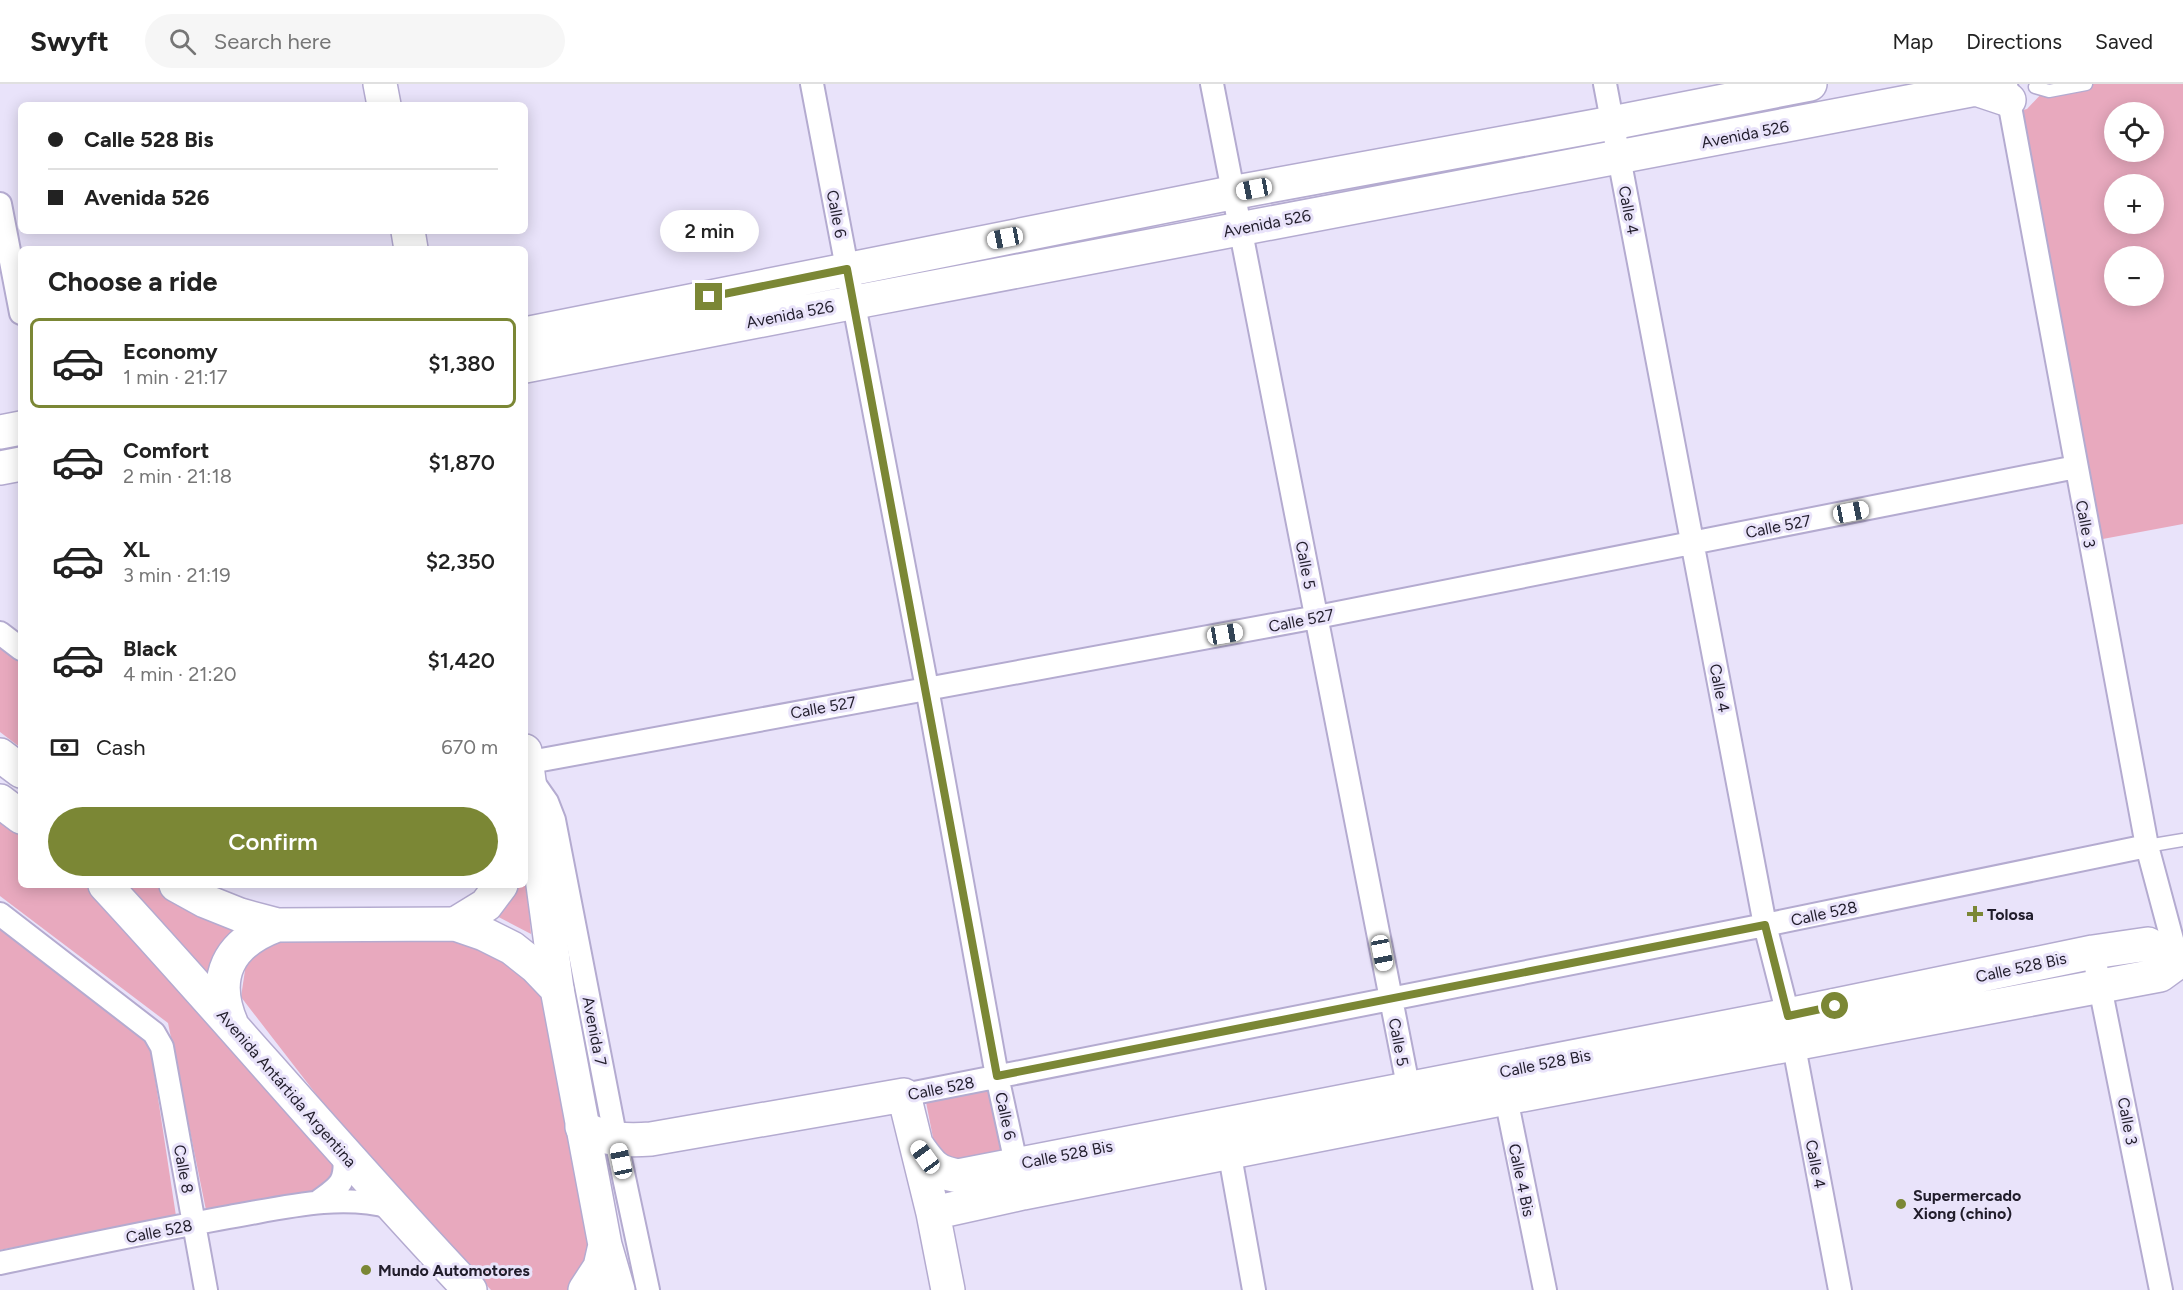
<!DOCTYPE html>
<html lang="en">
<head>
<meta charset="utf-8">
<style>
	:root { --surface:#fff; --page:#f6f6f6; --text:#222; --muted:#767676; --line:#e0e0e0; --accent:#7b8735 }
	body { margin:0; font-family:Figtree,sans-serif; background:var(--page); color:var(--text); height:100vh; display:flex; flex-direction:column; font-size:22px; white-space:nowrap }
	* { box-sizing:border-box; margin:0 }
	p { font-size:20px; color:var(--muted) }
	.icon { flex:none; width:33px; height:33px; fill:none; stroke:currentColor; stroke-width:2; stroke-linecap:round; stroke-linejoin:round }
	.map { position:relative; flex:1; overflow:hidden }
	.sheet { position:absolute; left:18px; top:162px; width:510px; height:642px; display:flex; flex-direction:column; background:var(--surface); border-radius:9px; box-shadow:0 3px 15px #0003 }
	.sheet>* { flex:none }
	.top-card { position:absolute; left:18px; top:18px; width:510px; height:132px; border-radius:9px; box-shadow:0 3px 15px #0003; display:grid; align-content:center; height:132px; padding:0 30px; background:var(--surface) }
	.tools { position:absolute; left:2104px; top:18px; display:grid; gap:12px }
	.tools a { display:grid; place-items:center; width:60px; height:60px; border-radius:50%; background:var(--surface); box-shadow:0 3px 15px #0003; font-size:30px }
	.end { position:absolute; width:27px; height:27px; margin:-14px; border:8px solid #7b8735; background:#fff; box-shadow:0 0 0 3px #fff }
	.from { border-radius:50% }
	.bubble { position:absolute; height:42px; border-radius:21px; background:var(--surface); box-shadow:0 3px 15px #0003; font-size:20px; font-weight:600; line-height:42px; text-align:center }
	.car { position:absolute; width:18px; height:36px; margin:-18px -9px; border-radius:8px; box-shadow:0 0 4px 2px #0007; background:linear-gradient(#fff 24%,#345 0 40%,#fff 0 76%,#345 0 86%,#fff 0) }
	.top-card b { display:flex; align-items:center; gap:21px; height:57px; font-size:22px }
	.top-card b+b { border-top:2px solid var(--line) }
	.top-card i { width:15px; height:15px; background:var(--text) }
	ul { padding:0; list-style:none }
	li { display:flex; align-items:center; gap:18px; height:90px; margin:0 12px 9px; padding:0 18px; border:3px solid transparent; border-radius:9px }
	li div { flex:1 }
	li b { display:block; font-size:22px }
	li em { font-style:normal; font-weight:600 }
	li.on { border-color:var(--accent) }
	li>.icon { width:54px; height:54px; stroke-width:1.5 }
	h2 { padding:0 30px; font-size:27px; line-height:72px }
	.pay { display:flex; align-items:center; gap:15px; height:66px; padding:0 30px; font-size:22px }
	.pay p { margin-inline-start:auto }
	.primary-button { display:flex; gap:12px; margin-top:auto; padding:12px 30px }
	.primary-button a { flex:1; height:69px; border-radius:36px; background:var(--accent); color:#fff; font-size:24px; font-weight:600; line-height:69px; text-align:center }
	header { display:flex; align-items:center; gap:36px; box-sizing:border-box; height:84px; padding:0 30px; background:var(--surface); border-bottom:2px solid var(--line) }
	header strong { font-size:28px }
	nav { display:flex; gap:33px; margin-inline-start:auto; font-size:21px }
	.search { width:420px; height:54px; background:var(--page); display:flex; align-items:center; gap:15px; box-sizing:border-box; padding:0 21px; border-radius:33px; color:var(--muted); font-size:22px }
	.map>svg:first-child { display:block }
</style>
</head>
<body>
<header>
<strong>Swyft</strong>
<div class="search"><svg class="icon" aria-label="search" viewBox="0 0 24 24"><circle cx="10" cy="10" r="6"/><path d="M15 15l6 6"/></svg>Search here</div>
<nav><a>Map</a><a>Directions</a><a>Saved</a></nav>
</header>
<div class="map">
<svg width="2183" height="1206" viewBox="0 0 2183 1206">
	<rect width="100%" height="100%" fill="#e9e3fa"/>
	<path fill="#e8a9be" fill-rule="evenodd" d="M2044 0H2183V440L2092 457 2011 29 2027 25 2045 6ZM2115 28H2154V68H2115ZM2115 100H2154V140H2115ZM2115 172H2154V212H2115Z
		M0 558 21 574V664L0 648Z
		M0 732 21 748V801H86L333 1069V1093L320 1106 206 1126 168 939 0 812Z
		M525 769 531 850 489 828 512 801H525Z
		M119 801H158L183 818 241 840 220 861 212 895Z
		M0 842 149 955 176 1132 0 1166Z
		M280 853H463L507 869 542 903 594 1165 570 1206H491L343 1045 241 913 247 873Z
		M995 1003 1010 1067 952 1082 937 1074 926 1018Z"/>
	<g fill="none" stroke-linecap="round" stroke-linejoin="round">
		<defs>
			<path id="lane" d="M2035 3 2049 7 2086 0
				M2147 762 2183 756"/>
			<path id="street" d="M812 0 927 604 997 992 1019 1093
				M1212 0 1411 1017
				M1605 0 1765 841 1788 931 1840 1206
				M2006 1 2147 762 2178 878
				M0 120 21 229
				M0 549 21 565
				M525 679 1317 533 2076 383
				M533 698 547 718 554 736 616 1056 648 1206
				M0 830 154 949 162 963 206 1206
				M2093 868 2161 1206
				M1499 1004 1506 1014 1545 1206
				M904 1011 1765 841 2147 762
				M1227 1055 1254 1206
				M319 1117C341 1102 347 1097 344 1069
				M0 1179C76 1163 152 1147 229 1133 282 1124 338 1109 391 1123"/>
			<path id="secondary" d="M380 0 384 21
				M408 147 411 165
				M525 250 1231 109 1612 39 1810 0
				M525 282C1008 187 1492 99 1976 5L2009 16
				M0 348 21 344
				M0 384 21 380
				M525 667 557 905
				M455 840 486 821 501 801
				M582 1043C604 1056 626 1057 651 1055L904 1011 933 1129 948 1206
				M918 1063C931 1081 935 1088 958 1092L1788 931 2093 868 2148 860 2178 878
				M933 1129 1023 1109 1506 1014 2160 891 2178 878 2183 877"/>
			<path id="primary" d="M0 671 21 687
				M0 717 21 733
				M105 801C229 935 345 1074 470 1206
				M176 801 205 817 240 831 277 841 455 840 484 850 512 864 536 883 557 905 605 1161 618 1206
				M232 941C211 893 228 859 277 841
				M585 1206 600 1183 605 1161"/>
		</defs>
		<use href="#lane" stroke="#b4abd0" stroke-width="15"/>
		<use href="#street" stroke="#b4abd0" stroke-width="26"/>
		<use href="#secondary" stroke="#b4abd0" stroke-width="36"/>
		<use href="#primary" stroke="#b4abd0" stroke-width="36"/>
		<use href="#lane" stroke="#fff" stroke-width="12"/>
		<use href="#street" stroke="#fff" stroke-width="22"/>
		<use href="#secondary" stroke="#fff" stroke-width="33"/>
		<use href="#primary" stroke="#fff" stroke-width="33"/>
	</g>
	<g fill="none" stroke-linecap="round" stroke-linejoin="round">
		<path stroke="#7b8735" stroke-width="8" d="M709 213 847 185 997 992 1765 841 1788 932 1835 922"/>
	</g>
	<g fill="#7b8735" stroke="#e9e3fa" stroke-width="2">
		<path d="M1972 821h6v6h6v6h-6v6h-6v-6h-6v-6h6z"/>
		<circle cx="1901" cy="1120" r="6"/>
		<circle cx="366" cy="1186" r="6"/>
	</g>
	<g text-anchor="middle" stroke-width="6" stroke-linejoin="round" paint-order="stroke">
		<g font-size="16" fill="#211d2b" stroke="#e9e3fa">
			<text transform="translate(1745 50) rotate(-11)" y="6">Avenida 526</text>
			<text transform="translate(1629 126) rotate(79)" y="6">Calle 4</text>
			<text transform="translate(837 130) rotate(79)" y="6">Calle 6</text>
			<text transform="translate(1267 139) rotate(-11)" y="6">Avenida 526</text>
			<text transform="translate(790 230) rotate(-11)" y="6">Avenida 526</text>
			<text transform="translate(2086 440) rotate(79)" y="6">Calle 3</text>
			<text transform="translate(1778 442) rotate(-11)" y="6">Calle 527</text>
			<text transform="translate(1306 481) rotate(79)" y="6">Calle 5</text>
			<text transform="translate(1301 536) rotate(-11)" y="6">Calle 527</text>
			<text transform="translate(1720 604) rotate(79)" y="6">Calle 4</text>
			<text transform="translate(823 623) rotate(-10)" y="6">Calle 527</text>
			<text transform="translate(1824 829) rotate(-12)" y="6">Calle 528</text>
			<text transform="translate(2021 883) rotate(-12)" y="6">Calle 528 Bis</text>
			<text transform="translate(595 947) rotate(79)" y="6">Avenida 7</text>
			<text transform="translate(1399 958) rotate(79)" y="6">Calle 5</text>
			<text transform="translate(1545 979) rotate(-11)" y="6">Calle 528 Bis</text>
			<text transform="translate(287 1004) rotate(49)" y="6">Avenida Antártida Argentina</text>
			<text transform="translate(941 1004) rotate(-11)" y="6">Calle 528</text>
			<text transform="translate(1006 1032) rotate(78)" y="6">Calle 6</text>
			<text transform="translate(2128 1037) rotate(79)" y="6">Calle 3</text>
			<text transform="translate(1067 1070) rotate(-11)" y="6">Calle 528 Bis</text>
			<text transform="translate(1816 1080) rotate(79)" y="6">Calle 4</text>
			<text transform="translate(184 1085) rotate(80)" y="6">Calle 8</text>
			<text transform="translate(1522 1096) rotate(78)" y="6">Calle 4 Bis</text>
			<text transform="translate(159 1147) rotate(-11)" y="6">Calle 528</text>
		</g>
		<g font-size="16" font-weight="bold" fill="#211d2b" stroke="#e9e3fa" text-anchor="start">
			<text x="1987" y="836">Tolosa</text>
			<text x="1913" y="1117">Supermercado<tspan x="1913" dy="18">Xiong (chino)</tspan></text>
			<text x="378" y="1192">Mundo Automotores</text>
		</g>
	</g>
</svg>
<div class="tools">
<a><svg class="icon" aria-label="locate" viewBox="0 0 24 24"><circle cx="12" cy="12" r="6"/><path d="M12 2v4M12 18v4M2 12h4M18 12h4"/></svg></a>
<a>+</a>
<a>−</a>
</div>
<i class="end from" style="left:1835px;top:922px"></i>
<i class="end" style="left:709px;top:213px"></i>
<div class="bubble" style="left:660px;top:126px;width:99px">2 min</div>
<i class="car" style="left:1254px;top:105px;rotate:259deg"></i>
<i class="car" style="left:1005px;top:154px;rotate:259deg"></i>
<i class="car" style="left:1851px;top:428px;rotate:79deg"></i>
<i class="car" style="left:1225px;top:550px;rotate:80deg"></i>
<i class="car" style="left:1382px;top:869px;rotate:169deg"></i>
<i class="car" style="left:925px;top:1073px;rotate:324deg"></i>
<i class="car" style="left:621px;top:1077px;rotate:348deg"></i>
<div class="top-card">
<b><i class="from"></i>Calle 528 Bis</b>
<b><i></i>Avenida 526</b>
</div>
<section class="sheet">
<h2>Choose a ride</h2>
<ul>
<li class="on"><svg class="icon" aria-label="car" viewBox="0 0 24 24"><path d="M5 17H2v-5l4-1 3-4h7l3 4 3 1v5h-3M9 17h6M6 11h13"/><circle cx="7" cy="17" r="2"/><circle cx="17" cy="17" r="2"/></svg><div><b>Economy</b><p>1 min · 21:17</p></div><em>$1,380</em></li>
<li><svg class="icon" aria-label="car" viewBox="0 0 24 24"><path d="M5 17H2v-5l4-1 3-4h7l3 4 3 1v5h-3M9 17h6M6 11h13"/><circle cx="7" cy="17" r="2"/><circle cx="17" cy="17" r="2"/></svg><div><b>Comfort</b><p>2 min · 21:18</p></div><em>$1,870</em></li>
<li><svg class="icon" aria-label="car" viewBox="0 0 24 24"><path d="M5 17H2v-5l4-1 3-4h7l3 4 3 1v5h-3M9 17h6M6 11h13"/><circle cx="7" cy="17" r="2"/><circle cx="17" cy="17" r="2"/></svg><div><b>XL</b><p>3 min · 21:19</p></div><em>$2,350</em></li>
<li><svg class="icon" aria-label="car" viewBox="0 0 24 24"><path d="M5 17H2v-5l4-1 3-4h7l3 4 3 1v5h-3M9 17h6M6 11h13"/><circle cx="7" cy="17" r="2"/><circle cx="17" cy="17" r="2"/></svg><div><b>Black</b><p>4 min · 21:20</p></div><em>$1,420</em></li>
</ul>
<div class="pay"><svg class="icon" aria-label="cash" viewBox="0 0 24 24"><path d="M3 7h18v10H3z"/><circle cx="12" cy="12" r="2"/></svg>Cash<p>670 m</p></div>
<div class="primary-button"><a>Confirm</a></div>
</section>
</div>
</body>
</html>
